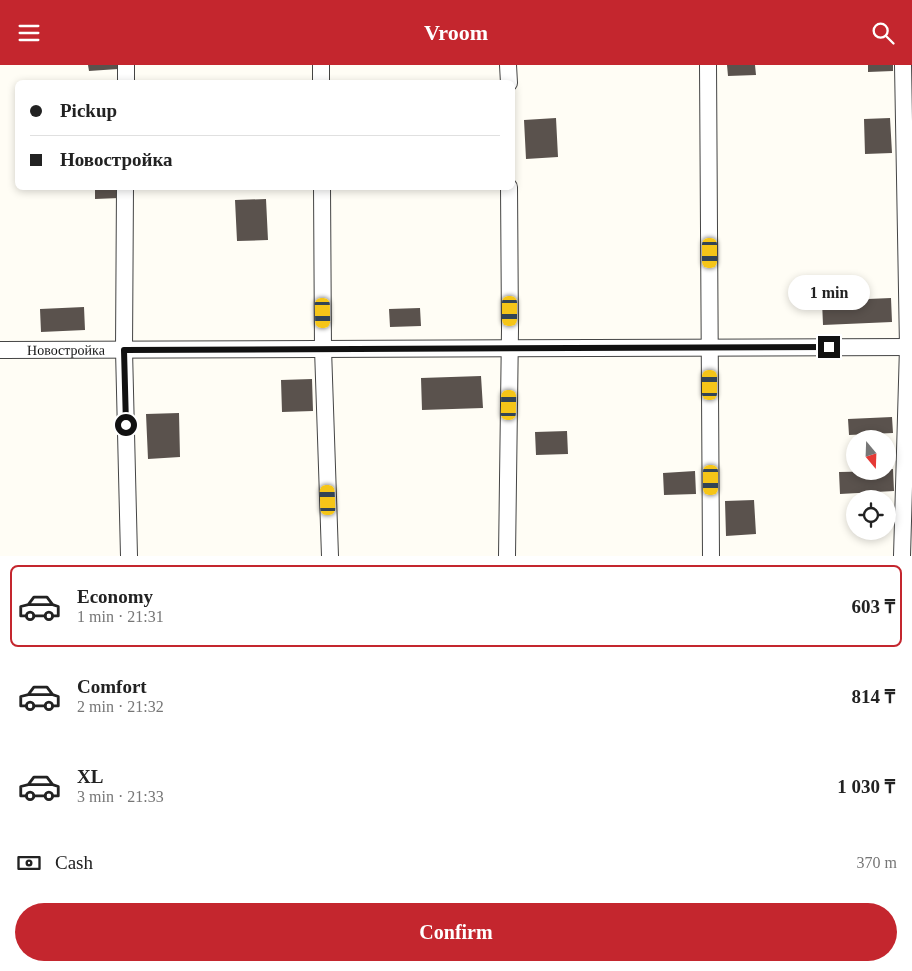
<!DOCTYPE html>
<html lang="en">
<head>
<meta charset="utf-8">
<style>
	:root { --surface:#fff; --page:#f2f2f2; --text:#222; --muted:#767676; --line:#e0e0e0; --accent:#c4262e }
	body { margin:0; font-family:Georgia,serif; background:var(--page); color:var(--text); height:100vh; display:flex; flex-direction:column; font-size:19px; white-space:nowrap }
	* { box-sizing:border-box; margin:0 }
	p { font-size:16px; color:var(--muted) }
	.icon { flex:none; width:28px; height:28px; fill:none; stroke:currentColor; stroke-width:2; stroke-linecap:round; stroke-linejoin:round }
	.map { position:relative; height:491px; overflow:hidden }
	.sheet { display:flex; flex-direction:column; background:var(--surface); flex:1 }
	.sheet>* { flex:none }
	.banner { position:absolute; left:15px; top:15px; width:500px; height:110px; border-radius:8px; box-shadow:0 2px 8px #0003; display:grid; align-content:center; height:110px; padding:0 15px; background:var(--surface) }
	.needle { width:32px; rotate:161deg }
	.controls { position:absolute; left:846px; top:365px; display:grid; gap:10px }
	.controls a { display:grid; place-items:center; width:50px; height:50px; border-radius:50%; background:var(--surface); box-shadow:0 2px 8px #0003; font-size:25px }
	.end { position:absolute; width:22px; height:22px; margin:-11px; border:6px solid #111; background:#fff; box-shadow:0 0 0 2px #fff }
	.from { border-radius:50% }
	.bubble { position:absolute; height:35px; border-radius:18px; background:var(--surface); box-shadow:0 2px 8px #0003; font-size:16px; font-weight:700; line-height:35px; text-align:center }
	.car { position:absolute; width:15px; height:30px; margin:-15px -8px; border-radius:6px; box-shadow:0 0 4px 1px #0007; background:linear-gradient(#f5c518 24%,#345 0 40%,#f5c518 0 76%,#345 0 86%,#f5c518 0) }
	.banner b { display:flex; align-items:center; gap:18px; height:48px; font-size:19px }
	.banner b+b { border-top:1px solid var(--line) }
	.banner i { width:12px; height:12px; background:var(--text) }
	ul { padding:9px 0 0; list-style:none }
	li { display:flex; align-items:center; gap:15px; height:82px; margin:0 10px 8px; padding:0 5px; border:2px solid transparent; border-radius:8px }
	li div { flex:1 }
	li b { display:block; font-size:19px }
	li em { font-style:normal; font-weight:700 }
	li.active { border-color:var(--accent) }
	li>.icon { width:45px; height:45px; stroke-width:1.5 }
	.pay { display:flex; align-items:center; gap:12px; height:55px; padding:0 15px; font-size:19px }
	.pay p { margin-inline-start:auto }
	.action { display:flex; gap:10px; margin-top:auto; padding:10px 15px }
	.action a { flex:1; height:58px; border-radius:30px; background:var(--accent); color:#fff; font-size:20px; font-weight:700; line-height:58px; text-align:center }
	header { display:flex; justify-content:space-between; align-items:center; height:65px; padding:0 15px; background:var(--accent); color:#fff; font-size:22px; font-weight:700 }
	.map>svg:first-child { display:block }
</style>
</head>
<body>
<header><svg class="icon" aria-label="menu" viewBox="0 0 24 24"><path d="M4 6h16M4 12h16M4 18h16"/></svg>Vroom<svg class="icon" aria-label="search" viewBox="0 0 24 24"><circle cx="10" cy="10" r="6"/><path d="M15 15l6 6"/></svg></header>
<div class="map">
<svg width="912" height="491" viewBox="0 0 912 491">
	<rect width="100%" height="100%" fill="#fffdf5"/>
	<path fill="#5a524d" d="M88 0H118V4L89 6Z
		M727 0H755L756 10 728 11Z
		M868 0H893V6L868 7Z
		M556 53 558 92 526 94 524 55Z
		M890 53 892 88 865 89 864 54Z
		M95 122H118L119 133 95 134Z
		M266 134 268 175 237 176 235 135Z
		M891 233 892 257 823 260 822 236Z
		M84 242 85 265 41 267 40 244Z
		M420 243 421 261 390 262 389 244Z
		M481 311 483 343 422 345 421 313Z
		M312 314 313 346 282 347 281 315Z
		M179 348 180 392 148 394 146 349Z
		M892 352 893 368 849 370 848 354Z
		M567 366 568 389 536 390 535 367Z
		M888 404H893L894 426 840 429 839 407 888 406Z
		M695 406 696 429 664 430 663 408Z
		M754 435 756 469 726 471 725 436Z"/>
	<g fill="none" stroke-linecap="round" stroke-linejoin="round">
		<defs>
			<g id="minor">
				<path d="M321 0V18"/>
				<path d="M508 0 509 18"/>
				<path d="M708 0 711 491"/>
				<path d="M126 18V0"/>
				<path d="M125 122 124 285 129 491"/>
				<path d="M322 122 323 284 330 491"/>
				<path id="s1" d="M0 285 912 282"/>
				<path d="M507 491 510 264 509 122"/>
				<path d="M902 491 908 282 903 0"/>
			</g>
		</defs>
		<use href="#minor" stroke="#444" stroke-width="18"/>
		<use href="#minor" stroke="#fff" stroke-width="16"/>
	</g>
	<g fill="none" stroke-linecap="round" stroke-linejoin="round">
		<path stroke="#111" stroke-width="6" d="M126 360 124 285 829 282"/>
	</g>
	<g text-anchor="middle" stroke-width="5" stroke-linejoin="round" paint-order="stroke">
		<g font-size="14" fill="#111" stroke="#fff">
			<text dy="5" stroke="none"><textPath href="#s1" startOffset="66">Новостройка</textPath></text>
		</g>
	</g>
</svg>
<div class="controls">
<a><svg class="needle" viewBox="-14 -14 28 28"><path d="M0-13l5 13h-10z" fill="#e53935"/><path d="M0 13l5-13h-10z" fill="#767676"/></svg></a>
<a><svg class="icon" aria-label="locate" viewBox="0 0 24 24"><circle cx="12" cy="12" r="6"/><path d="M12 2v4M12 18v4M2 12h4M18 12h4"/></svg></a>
</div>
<i class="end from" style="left:126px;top:360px"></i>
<i class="end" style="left:829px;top:282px"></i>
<div class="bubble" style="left:788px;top:210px;width:82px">1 min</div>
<i class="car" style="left:710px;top:188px;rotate:180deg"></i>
<i class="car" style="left:510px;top:246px;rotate:180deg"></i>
<i class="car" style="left:323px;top:248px;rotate:179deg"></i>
<i class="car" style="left:710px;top:320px;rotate:0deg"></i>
<i class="car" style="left:509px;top:340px;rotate:1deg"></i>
<i class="car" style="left:711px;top:415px;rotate:180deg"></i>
<i class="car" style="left:328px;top:435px;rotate:358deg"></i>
<div class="banner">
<b><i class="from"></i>Pickup</b>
<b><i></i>Новостройка</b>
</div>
</div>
<section class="sheet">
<ul>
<li class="active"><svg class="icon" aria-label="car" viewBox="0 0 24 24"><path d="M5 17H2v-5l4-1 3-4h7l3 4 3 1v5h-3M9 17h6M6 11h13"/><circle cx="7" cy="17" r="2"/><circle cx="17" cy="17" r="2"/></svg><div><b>Economy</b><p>1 min · 21:31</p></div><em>603 ₸</em></li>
<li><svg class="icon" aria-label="car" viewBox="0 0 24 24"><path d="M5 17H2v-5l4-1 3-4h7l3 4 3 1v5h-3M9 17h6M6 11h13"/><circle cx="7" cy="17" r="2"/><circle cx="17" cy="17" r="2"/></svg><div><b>Comfort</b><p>2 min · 21:32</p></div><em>814 ₸</em></li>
<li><svg class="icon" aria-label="car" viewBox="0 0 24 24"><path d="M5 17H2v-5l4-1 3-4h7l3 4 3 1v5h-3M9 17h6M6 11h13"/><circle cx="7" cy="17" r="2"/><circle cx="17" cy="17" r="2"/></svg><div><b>XL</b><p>3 min · 21:33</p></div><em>1 030 ₸</em></li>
</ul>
<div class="pay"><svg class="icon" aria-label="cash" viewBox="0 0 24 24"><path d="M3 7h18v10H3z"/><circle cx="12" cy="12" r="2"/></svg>Cash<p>370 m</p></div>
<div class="action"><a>Confirm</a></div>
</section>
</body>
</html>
